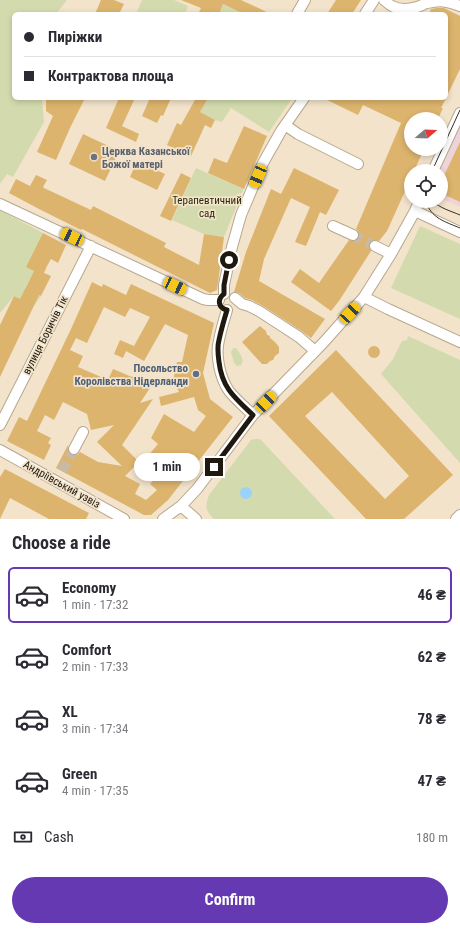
<!DOCTYPE html>
<html lang="en">
<head>
<meta charset="utf-8">
<style>
	:root { --surface:#fff; --page:#f7f7f7; --text:#2b2b33; --muted:#7c7c81; --line:#e1e1e2; --accent:#6439b1 }
	body { margin:0; font-family:"Roboto Condensed",sans-serif; background:var(--page); color:var(--text); height:100vh; display:flex; flex-direction:column; font-size:15px; white-space:nowrap }
	* { box-sizing:border-box; margin:0 }
	p { font-size:13px; color:var(--muted) }
	.icon { flex:none; width:22px; height:22px; fill:none; stroke:currentColor; stroke-width:2; stroke-linecap:round; stroke-linejoin:round }
	.map { position:relative; height:519px; overflow:hidden }
	.sheet { display:flex; flex-direction:column; background:var(--surface); flex:1 }
	.sheet>* { flex:none }
	.guide { position:absolute; left:12px; top:12px; width:436px; height:88px; border-radius:6px; box-shadow:0 2px 6px #0003; display:grid; align-content:center; height:88px; padding:0 12px; background:var(--surface) }
	.needle { width:26px; rotate:71deg }
	.controls { position:absolute; left:404px; top:112px; display:grid; gap:8px }
	.controls a { display:grid; place-items:center; width:44px; height:44px; border-radius:50%; background:var(--surface); box-shadow:0 2px 6px #0003; font-size:20px }
	.end { position:absolute; width:18px; height:18px; margin:-9px; border:5px solid #1e180f; background:#fff; box-shadow:0 0 0 2px #fff }
	.from { border-radius:50% }
	.bubble { position:absolute; height:28px; border-radius:14px; background:var(--surface); box-shadow:0 2px 6px #0003; font-size:13px; font-weight:700; line-height:28px; text-align:center }
	.car { position:absolute; width:12px; height:24px; margin:-12px -6px; border-radius:5px; box-shadow:0 0 3px 1px #0007; background:linear-gradient(#f5c518 24%,#345 0 40%,#f5c518 0 76%,#345 0 86%,#f5c518 0) }
	.guide b { display:flex; align-items:center; gap:14px; height:38px; font-size:15px }
	.guide b+b { border-top:1px solid var(--line) }
	.guide i { width:10px; height:10px; background:var(--text) }
	ul { padding:0; list-style:none }
	li { display:flex; align-items:center; gap:12px; height:56px; margin:0 8px 6px; padding:0 4px; border:2px solid transparent; border-radius:6px }
	li div { flex:1 }
	li b { display:block; font-size:15px }
	li em { font-style:normal; font-weight:700 }
	li.on { border-color:var(--accent) }
	li>.icon { width:36px; height:36px; stroke-width:1.5 }
	h2 { padding:0 12px; font-size:18px; line-height:48px }
	.pay { display:flex; align-items:center; gap:10px; height:44px; padding:0 12px; font-size:15px }
	.pay p { margin-inline-start:auto }
	.primary-button { display:flex; gap:8px; margin-top:auto; padding:8px 12px }
	.primary-button a { flex:1; height:46px; border-radius:24px; background:var(--accent); color:#fff; font-size:16px; font-weight:700; line-height:46px; text-align:center }
	.map>svg:first-child { display:block }
</style>
</head>
<body>
<div class="map">
<svg width="460" height="519" viewBox="0 0 460 519">
	<rect width="100%" height="100%" fill="#f2e3ca"/>
	<path fill="#eed3d8" d="M460 123V207L441 198V171H437Z"/>
	<path fill="#d3dbae" d="M0 0H67L56 14H14V98H42L44 122 13 177 7 174 0 184Z
		M142 0H174L188 6 185 14H136Z
		M223 4 244 14H219Z
		M208 98H288L291 100 269 132 231 108 222 122 215 120 200 112Z
		M196 168 244 189 241 194 239 193 235 203 237 205 224 237 204 234 172 220Z
		M0 210 43 233 34 271 25 288 41 296 34 306 14 296 0 313Z
		M420 226 460 244V319L391 288Z
		M408 336 460 360V463L381 374 393 359 402 341 407 340Z
		M233 348H236C240 353 245 360 241 365L237 366 234 363 231 352Z
		M255 439H259L261 440 335 519H214C205 511 205 506 209 495L251 440Z"/>
	<path fill="#9bd2fb" d="M240 493a6 6 0 1 1 12 0a6 6 0 1 1-12 0Z"/>
	<path fill="#ddb46d" fill-rule="evenodd" d="M101 0H114L124 4 119 14H95Z
		M181 0H241L271 14H244L223 4 219 14H198L201 8Z
		M336 0H361L352 14H327Z
		M437 8H444L460 16V69L446 98V14H429L431 9Z
		M46 98H85L70 128 56 160 37 152 53 116 46 111Z
		M119 98H135L122 126 139 134 136 142 106 128Z
		M150 98H171L163 116 161 115 157 123 142 116Z
		M196 98H208L200 112 215 120 211 128 205 125 191 156 167 145 177 123 181 125Z
		M323 98H446L441 108H443L438 119H411V149H424L414 171H411V178L387 231 379 241 374 240 369 243V247L371 251 339 301 331 311 291 282 300 269 319 283 349 240 354 241 359 238V234L358 231 356 229 401 123 363 105 358 115Z
		M244 126 267 136 244 189 208 173 214 158 227 163Z
		M83 134 119 151 105 181 69 164Z
		M460 142V202L441 193V182Z
		M137 161 165 174 157 190 130 177Z
		M294 168 339 190 326 215 320 212 306 246 295 242 310 207 291 198 264 259 259 281 325 319 311 338 303 332 263 306 252 300 245 298 239 293 234 292 246 252 271 189 281 194Z
		M181 173 191 178 171 221 160 216Z
		M36 175 47 180 43 187 44 188 91 210 93 206 166 243 164 247 199 265 204 234 224 237 217 290 210 293 82 229 81 230 39 209 9 193 16 179 30 186Z
		M43 233 66 245 58 263 51 259 47 266 44 273 51 276 41 296 39 295 0 377V325L14 296 20 299 34 271 26 267Z
		M92 282 102 287 103 284 126 295 131 284 214 323 203 373 210 399 233 417 168 500 151 515H144L56 468 68 445V452L71 455H77L80 452 98 462 122 466 97 442 114 425 91 430 87 414 63 402 54 420 45 415 37 431 51 438 48 443 51 445 44 460 7 441 19 417 27 421 71 329ZM104 307 125 317 130 308 150 317 134 346 120 340 114 354 123 358 126 351 144 361 165 324 188 335 182 362H177L173 381 179 392 159 397 161 406 194 397 198 410 206 416 194 432 164 414 151 438 158 444 142 463 158 475 150 484 157 490 146 500 135 494 140 484 125 476 139 462 122 445 153 399 140 403 150 388 133 376 132 377 113 369 108 380 78 367 83 356 70 350 76 338 87 343Z
		M260 326 266 331 267 335 270 336V338L275 342 279 347V353L275 356 273 360 270 361 267 364H262L242 342Z
		M368 352a6 6 0 1 1 12 0a6 6 0 1 1-12 0Z
		M336 350 453 475 404 519H366L269 416ZM332 392 409 476 385 499 305 416Z
		M5 469 89 513 86 519H49L10 498 0 519V477Z"/>
	<g fill="none" stroke-linecap="round" stroke-linejoin="round">
		<path stroke="#c8baa5" stroke-width="10" stroke-dasharray="10 5" stroke-linecap="butt" d="M353 235 375 246
			M62 471 74 449"/>
		<defs>
			<path id="minor" d="M384 0C387 2 389 5 392 6 403 12 421 8 430 0
				M427 3C441 0 446 1 460 6
				M297 14 305 0
				M365 14 374 0
				M285 125 298 134 358 164
				M433 171 460 113
				M0 204 203 299 208 300H219
				M415 211 460 232
				M333 226 353 235
				M375 246 391 254
				M224 294V285L232 247 241 215 263 163 281 131 304 98
				M364 297 388 309 460 342
				M235 298 242 304 249 306 259 311 299 337 315 351
				M227 310C224 320 221 330 219 340 215 355 220 378 229 391 236 400 245 407 253 415
				M0 425 91 246
				M74 449 83 432
				M0 450 124 519
				M181 506 196 519
				M163 519 181 506 197 489 253 415 324 342 364 297 391 254 415 211 419 201
				M456 519 460 515"/>
		</defs>
		<use href="#minor" stroke="#b6a78f" stroke-width="12"/>
		<use href="#minor" stroke="#fff" stroke-width="10"/>
		<path stroke="#362f24" stroke-width="1" d="M432 171 460 110
			M426 201C430 218 446 222 460 228
			M433 201C439 208 451 211 460 215"/>
	</g>
	<g fill="none" stroke-linecap="round" stroke-linejoin="round">
		<path stroke="#1e180f" stroke-width="5" d="M214 467 253 415C235 398 222 388 219 362 218 355 217 347 219 340 221 330 224 320 227 310 218 308 217 299 224 294V285L229 260"/>
	</g>
	<circle fill="#6b7280" stroke="#f2e3ca" stroke-width="1.5" cx="94" cy="157" r="4"/>
	<circle fill="#5c6f8a" stroke="#f2e3ca" stroke-width="1.5" cx="196" cy="374" r="4"/>
	<g text-anchor="middle" stroke-width="3.5" stroke-linejoin="round" paint-order="stroke">
		<g font-size="11" font-weight="bold" fill="#5b616d" stroke="#f2e3ca" text-anchor="start">
			<text x="102" y="155">Церква Казанської<tspan x="102" dy="13">Божої матері</tspan></text>
		</g>
		<g font-size="11" fill="#282d0b" stroke="#f2e3ca">
			<text x="207" y="204">Терапевтичний<tspan x="207" dy="13">сад</tspan></text>
		</g>
		<g font-size="11" fill="#1e180f" stroke="#f2e3ca">
			<text transform="translate(45 335) rotate(-63)" y="4">вулиця Боричів Тік</text>
			<text transform="translate(62 484) rotate(29)" y="4">Андріївський узвіз</text>
		</g>
		<g font-size="11" font-weight="bold" fill="#4e5e75" stroke="#f2e3ca" text-anchor="end">
			<text x="188" y="372">Посольство<tspan x="188" dy="13">Королівства Нідерланди</tspan></text>
		</g>
	</g>
</svg>
<div class="controls">
<a><svg class="needle" viewBox="-14 -14 28 28"><path d="M0-13l5 13h-10z" fill="#e53935"/><path d="M0 13l5-13h-10z" fill="#7c7c81"/></svg></a>
<a><svg class="icon" aria-label="locate" viewBox="0 0 24 24"><circle cx="12" cy="12" r="6"/><path d="M12 2v4M12 18v4M2 12h4M18 12h4"/></svg></a>
</div>
<i class="end from" style="left:229px;top:260px"></i>
<i class="end" style="left:214px;top:467px"></i>
<div class="bubble" style="left:134px;top:453px;width:66px">1 min</div>
<i class="car" style="left:258px;top:176px;rotate:203deg"></i>
<i class="car" style="left:72px;top:237px;rotate:295deg"></i>
<i class="car" style="left:175px;top:286px;rotate:115deg"></i>
<i class="car" style="left:350px;top:313px;rotate:43deg"></i>
<i class="car" style="left:266px;top:402px;rotate:44deg"></i>
<div class="guide">
<b><i class="from"></i>Пиріжки</b>
<b><i></i>Контрактова площа</b>
</div>
</div>
<section class="sheet">
<h2>Choose a ride</h2>
<ul>
<li class="on"><svg class="icon" aria-label="car" viewBox="0 0 24 24"><path d="M5 17H2v-5l4-1 3-4h7l3 4 3 1v5h-3M9 17h6M6 11h13"/><circle cx="7" cy="17" r="2"/><circle cx="17" cy="17" r="2"/></svg><div><b>Economy</b><p>1 min · 17:32</p></div><em>46 ₴</em></li>
<li><svg class="icon" aria-label="car" viewBox="0 0 24 24"><path d="M5 17H2v-5l4-1 3-4h7l3 4 3 1v5h-3M9 17h6M6 11h13"/><circle cx="7" cy="17" r="2"/><circle cx="17" cy="17" r="2"/></svg><div><b>Comfort</b><p>2 min · 17:33</p></div><em>62 ₴</em></li>
<li><svg class="icon" aria-label="car" viewBox="0 0 24 24"><path d="M5 17H2v-5l4-1 3-4h7l3 4 3 1v5h-3M9 17h6M6 11h13"/><circle cx="7" cy="17" r="2"/><circle cx="17" cy="17" r="2"/></svg><div><b>XL</b><p>3 min · 17:34</p></div><em>78 ₴</em></li>
<li><svg class="icon" aria-label="car" viewBox="0 0 24 24"><path d="M5 17H2v-5l4-1 3-4h7l3 4 3 1v5h-3M9 17h6M6 11h13"/><circle cx="7" cy="17" r="2"/><circle cx="17" cy="17" r="2"/></svg><div><b>Green</b><p>4 min · 17:35</p></div><em>47 ₴</em></li>
</ul>
<div class="pay"><svg class="icon" aria-label="cash" viewBox="0 0 24 24"><path d="M3 7h18v10H3z"/><circle cx="12" cy="12" r="2"/></svg>Cash<p>180 m</p></div>
<div class="primary-button"><a>Confirm</a></div>
</section>
</body>
</html>
